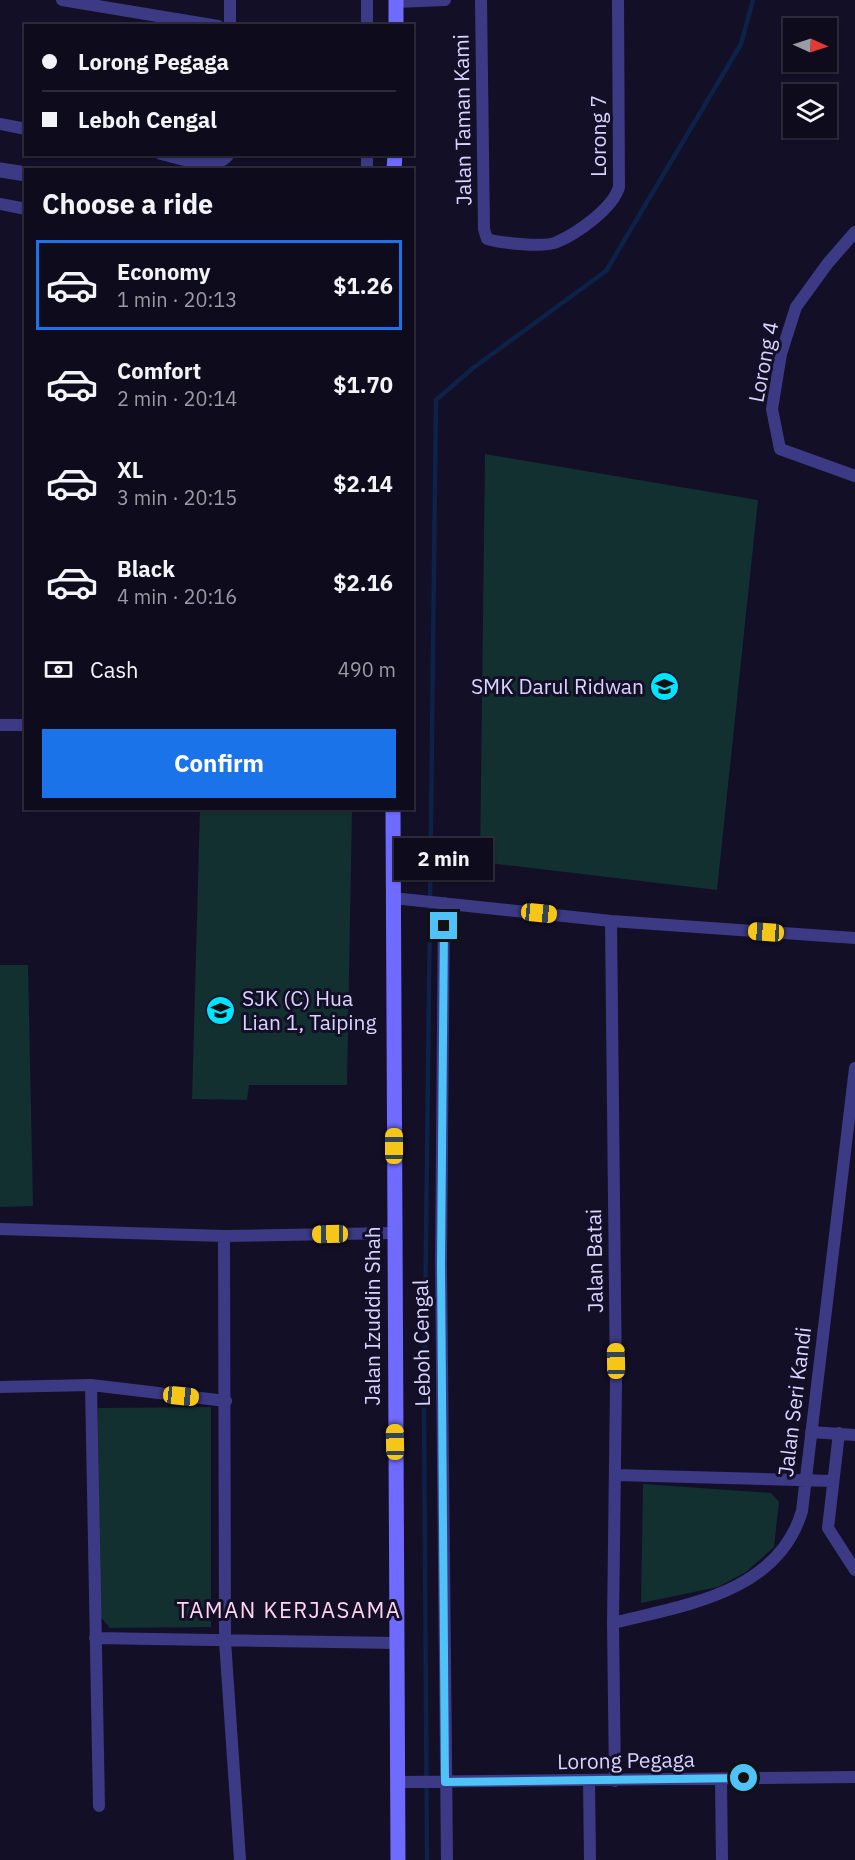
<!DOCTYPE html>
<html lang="en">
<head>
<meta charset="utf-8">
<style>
	:root { --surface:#0e0b1c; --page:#1c1929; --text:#f1f3f6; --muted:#9b9ba3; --line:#2e2b3b; --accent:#1a73e8 }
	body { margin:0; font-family:"IBM Plex Sans",sans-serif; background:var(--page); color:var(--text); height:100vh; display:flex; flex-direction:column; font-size:22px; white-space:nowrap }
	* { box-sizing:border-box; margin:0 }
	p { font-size:20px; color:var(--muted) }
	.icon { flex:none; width:33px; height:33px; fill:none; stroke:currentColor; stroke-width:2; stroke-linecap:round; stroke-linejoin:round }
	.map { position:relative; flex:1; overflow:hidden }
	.sheet { position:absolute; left:24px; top:168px; width:390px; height:642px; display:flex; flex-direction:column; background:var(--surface); border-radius:0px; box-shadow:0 2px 4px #0004,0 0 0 2px var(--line) }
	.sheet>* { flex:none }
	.guide { position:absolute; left:24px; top:24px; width:390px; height:132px; border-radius:0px; box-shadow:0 2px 4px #0004,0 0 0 2px var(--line); display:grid; align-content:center; height:132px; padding:0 18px; background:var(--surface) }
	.needle { width:39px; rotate:93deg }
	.buttons { position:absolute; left:783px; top:18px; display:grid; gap:12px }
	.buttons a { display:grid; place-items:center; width:54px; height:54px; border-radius:0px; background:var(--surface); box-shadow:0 2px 4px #0004,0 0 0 2px var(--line); font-size:30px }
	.end { position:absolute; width:27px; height:27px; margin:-14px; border:8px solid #4fc3f7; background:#111; box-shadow:0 0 0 3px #111 }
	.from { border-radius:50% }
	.bubble { position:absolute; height:42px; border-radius:0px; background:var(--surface); box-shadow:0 2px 4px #0004,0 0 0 2px var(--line); font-size:20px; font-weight:700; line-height:42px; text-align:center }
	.car { position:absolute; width:18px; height:36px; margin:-18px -9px; border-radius:8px; box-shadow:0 0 4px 2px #0007; background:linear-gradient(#f5c518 24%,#345 0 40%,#f5c518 0 76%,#345 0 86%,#f5c518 0) }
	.guide b { display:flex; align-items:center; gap:21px; height:57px; font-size:22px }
	.guide b+b { border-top:2px solid var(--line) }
	.guide i { width:15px; height:15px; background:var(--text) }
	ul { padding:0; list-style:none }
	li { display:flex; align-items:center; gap:18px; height:90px; margin:0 12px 9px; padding:0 6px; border:3px solid transparent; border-radius:0px }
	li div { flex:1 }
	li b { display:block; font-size:22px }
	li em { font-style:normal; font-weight:700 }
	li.selected { border-color:var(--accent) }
	li>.icon { width:54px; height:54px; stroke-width:1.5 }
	h2 { padding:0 18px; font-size:27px; line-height:72px }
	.pay { display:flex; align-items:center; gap:15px; height:66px; padding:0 18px; font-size:22px }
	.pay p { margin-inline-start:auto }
	.action { display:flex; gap:12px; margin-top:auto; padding:12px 18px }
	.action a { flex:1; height:69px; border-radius:0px; background:var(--accent); color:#fff; font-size:24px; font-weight:700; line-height:69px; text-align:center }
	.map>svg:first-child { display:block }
</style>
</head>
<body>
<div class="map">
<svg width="855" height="1860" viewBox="0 0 855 1860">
	<rect width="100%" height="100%" fill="#130f26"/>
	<path fill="#12302f" d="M485 454 758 500 717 890 480 862Z
		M200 809 352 810 347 1085H249L247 1100 192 1099Z
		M0 965H28L33 1206 0 1207Z
		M211 1407V1627L110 1628 99 1615 98 1408Z
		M643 1484 771 1493 779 1502 774 1547 746 1572 718 1587 641 1603Z"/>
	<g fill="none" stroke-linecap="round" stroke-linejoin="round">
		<path stroke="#0c2248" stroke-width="4.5" d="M427 1860 424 1408 436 400 473 368 606 271 741 44 753 0"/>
		<path stroke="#3d3a85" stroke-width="12" d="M62 0 218 26
			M230 0V26
			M367 0V26
			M481 0 484 229 487 239C501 243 545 248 557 242 578 233 613 208 619 187L618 0
			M396 2 445 0
			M0 124 26 129
			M161 154C179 158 216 173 229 154
			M367 170V154
			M0 204 26 209
			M855 232 828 263 796 307 781 354 772 409 780 449 855 476
			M0 725H26
			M393 898 611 921 855 938
			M444 903 441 1264 447 1860
			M611 921 616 1385 613 1623 615 1781
			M0 1229 224 1236 393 1233
			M224 1236 225 1641 240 1860
			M91 1385 99 1806
			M0 1387 91 1385 226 1401
			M811 1432 855 1435
			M839 1433 828 1528 855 1570
			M615 1475 833 1481
			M613 1623C685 1605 778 1593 802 1511L855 1068
			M95 1638 397 1643
			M721 1779 722 1860
			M589 1781 590 1860
			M398 1782 855 1777"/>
		<path stroke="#3d3a85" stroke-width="15" d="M0 170 26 174"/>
		<path stroke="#6f6bff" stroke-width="15" d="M396 26V0
			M394 170 395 154
			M393 808 398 1860"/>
	</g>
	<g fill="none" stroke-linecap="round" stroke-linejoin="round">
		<path stroke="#4fc3f7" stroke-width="8" d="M444 926 441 1264 445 1782 744 1778"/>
	</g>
	<defs>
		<symbol id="school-disc" viewBox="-11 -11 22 22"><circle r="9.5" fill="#00e5ff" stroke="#130f26"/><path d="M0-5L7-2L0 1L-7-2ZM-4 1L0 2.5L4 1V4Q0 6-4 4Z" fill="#111"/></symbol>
	</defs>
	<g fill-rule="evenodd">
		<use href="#school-disc" x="648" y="670" width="33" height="33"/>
		<use href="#school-disc" x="204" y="994" width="33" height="33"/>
	</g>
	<g text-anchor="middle" stroke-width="6" stroke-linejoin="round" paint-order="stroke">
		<g font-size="21" fill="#d9d4ff" stroke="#130f26">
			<text transform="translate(463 120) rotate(-91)" y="7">Jalan Taman Kami</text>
			<text transform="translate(599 136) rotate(-90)" y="7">Lorong 7</text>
			<text transform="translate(764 362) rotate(-79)" y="7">Lorong 4</text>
			<text transform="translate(595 1261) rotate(-91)" y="7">Jalan Batai</text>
			<text transform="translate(373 1316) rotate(-90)" y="7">Jalan Izuddin Shah</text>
			<text transform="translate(422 1343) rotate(-91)" y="7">Leboh Cengal</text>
			<text transform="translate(795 1402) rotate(-83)" y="7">Jalan Seri Kandi</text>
			<text transform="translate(626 1761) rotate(-1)" y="7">Lorong Pegaga</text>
		</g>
		<g font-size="21" fill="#d9d4ff" stroke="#130f26" text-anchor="end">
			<text x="644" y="694">SMK Darul Ridwan</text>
			<text x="242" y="1006" text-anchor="start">SJK (C) Hua<tspan x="242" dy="24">Lian 1, Taiping</tspan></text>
		</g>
		<g font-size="22" letter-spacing="1.5" fill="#ffd6f0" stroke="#130f26">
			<text x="289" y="1618">TAMAN KERJASAMA</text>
		</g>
	</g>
</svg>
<div class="buttons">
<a><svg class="needle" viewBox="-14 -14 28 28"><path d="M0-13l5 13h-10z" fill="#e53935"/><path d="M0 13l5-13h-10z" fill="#9b9ba3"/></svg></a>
<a><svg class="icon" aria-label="layers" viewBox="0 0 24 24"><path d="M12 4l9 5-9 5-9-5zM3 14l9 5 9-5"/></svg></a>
</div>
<i class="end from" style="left:744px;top:1778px"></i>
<i class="end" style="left:444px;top:926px"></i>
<div class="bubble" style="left:394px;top:838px;width:99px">2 min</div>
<i class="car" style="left:539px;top:913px;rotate:96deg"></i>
<i class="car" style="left:766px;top:932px;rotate:274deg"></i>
<i class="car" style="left:394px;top:1146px;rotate:0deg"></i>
<i class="car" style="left:330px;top:1234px;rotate:269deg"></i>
<i class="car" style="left:616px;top:1361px;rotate:359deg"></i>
<i class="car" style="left:181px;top:1396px;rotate:96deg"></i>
<i class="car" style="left:395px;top:1442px;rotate:359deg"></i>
<div class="guide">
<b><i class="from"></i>Lorong Pegaga</b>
<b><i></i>Leboh Cengal</b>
</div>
<section class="sheet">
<h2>Choose a ride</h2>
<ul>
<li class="selected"><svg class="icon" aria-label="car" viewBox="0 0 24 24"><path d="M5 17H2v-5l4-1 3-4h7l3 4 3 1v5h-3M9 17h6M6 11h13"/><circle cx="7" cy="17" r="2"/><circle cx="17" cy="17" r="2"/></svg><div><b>Economy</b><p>1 min · 20:13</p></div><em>$1.26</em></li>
<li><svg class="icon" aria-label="car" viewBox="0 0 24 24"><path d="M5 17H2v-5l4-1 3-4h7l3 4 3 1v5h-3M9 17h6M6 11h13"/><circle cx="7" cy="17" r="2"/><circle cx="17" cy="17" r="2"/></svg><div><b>Comfort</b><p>2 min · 20:14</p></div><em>$1.70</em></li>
<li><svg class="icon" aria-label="car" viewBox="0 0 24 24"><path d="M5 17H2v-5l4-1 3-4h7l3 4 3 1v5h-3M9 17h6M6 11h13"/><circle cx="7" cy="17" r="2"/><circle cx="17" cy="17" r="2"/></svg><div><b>XL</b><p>3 min · 20:15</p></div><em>$2.14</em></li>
<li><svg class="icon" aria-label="car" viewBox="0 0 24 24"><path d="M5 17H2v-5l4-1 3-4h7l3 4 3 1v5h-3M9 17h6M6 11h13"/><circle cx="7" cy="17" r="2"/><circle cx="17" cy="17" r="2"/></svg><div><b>Black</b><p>4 min · 20:16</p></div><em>$2.16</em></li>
</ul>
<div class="pay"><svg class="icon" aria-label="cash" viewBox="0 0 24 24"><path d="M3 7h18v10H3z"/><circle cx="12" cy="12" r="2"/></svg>Cash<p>490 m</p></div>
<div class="action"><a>Confirm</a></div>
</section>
</div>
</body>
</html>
